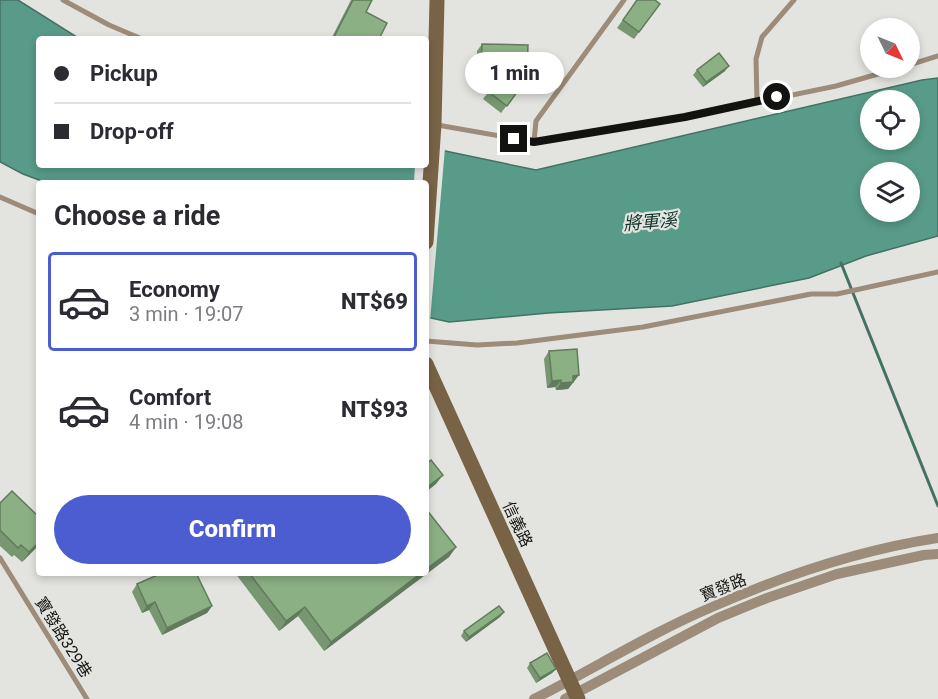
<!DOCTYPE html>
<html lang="en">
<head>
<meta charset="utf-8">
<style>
	:root { --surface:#fff; --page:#f7f7f7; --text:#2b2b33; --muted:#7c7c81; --line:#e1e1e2; --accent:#4c5dd2 }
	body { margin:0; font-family:Roboto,"Noto Sans TC",sans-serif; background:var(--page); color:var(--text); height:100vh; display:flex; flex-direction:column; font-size:22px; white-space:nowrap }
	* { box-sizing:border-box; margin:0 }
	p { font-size:20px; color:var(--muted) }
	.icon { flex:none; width:33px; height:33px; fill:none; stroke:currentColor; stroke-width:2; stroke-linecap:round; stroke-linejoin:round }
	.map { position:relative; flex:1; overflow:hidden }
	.details { position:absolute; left:36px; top:180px; width:393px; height:396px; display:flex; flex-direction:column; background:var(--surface); border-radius:6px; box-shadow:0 3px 9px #0003 }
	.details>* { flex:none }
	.banner { position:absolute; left:36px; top:36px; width:393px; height:132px; border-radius:6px; box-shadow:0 3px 9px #0003; display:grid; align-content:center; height:132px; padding:0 18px; background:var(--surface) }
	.needle { width:39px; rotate:133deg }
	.controls { position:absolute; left:860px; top:18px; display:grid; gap:12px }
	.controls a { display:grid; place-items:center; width:60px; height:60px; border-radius:50%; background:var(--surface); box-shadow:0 3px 9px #0003; font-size:30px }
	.end { position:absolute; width:27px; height:27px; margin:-14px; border:8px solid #121210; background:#fff; box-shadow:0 0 0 3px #fff }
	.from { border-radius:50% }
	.bubble { position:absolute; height:42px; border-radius:21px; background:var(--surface); box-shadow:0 3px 9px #0003; font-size:20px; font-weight:800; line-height:42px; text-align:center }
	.banner b { display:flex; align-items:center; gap:21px; height:57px; font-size:22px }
	.banner b+b { border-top:2px solid var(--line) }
	.banner i { width:15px; height:15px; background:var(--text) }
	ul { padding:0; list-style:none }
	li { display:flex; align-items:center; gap:18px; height:99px; margin:0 12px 9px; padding:0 6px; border:3px solid transparent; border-radius:6px }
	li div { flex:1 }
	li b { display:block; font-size:22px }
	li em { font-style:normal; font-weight:800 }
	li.on { border-color:var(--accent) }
	li>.icon { width:54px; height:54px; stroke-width:1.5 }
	h2 { padding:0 18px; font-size:27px; line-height:72px }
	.primary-button { display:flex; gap:12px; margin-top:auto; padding:12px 18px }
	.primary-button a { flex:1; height:69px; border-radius:36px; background:var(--accent); color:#fff; font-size:24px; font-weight:800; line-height:69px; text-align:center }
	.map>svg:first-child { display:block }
</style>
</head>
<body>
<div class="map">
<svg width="938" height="699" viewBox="0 0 938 699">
	<rect width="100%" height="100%" fill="#e3e4df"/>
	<path fill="#589b88" stroke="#437264" stroke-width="1.5" fill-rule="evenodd" d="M0 0H18L80 39H39V165H426V147L536 170 922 80 938 78V236L866 256 809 278 672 306 548 313 449 322 426 317V183H47L23 174 0 162ZM870 100H909V140H870ZM870 172H909V212H870Z"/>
	<path fill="#e3e4df" d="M426 144 445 148 430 321 426 320V183H414L415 165H426Z"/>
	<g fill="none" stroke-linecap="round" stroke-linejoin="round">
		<path stroke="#437264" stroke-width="3" d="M841 263 938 506"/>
		<path stroke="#9c8c79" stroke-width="5" d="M63 0 109 25 142 39
			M909 65 938 56
			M757 101 756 59 762 37 794 0
			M426 123 534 142 685 117 836 86 899 68
			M534 142 536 121 624 0
			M0 197 39 214
			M426 341 477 345 517 343 643 327 811 294H837L938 272
			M0 558 87 699"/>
		<path stroke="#9c8c79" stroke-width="10" d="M534 699C593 669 651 633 712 607 785 575 859 550 938 538
			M565 699 718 618 767 598 837 574 924 555 938 554"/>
		<path stroke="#796346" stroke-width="15" d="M426 242 434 124 437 0
			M426 364 578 699"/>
	</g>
	<path fill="#779771" d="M351 0H372L366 12 379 39H331Z
		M637 0 660 4 634 39 617 28Z
		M482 44 527 73 521 81 511 80 520 88 501 113 483 99 498 80 476 79 477 51Z
		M697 70 725 71 703 87 693 75Z
		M549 351 579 375 568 389 556 390 555 387 547 388 544 359Z
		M0 503 39 545 22 562 14 555 12 557 0 546Z
		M456 547 449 557 324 651 298 616 279 631 235 573H426Z
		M137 584 212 606 207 613 162 635 149 610 142 613 132 592Z
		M504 612 500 617 466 642 461 636 464 631Z
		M530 663 556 669 552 673 536 683 527 668Z"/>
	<path fill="#617b5c" d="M729 66 725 71 703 87 706 82Z
		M481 72 527 73 521 81 476 79Z
		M579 375 568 389 556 390 561 383 573 376Z
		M561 380 555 387 547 388 552 381Z
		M443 475 436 484 426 492V488Z
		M39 542V545L22 562 29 552Z
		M456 547 449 557 324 651 331 642 421 573H426V569Z
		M155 602 149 610 142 613 147 606Z
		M212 606 207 613 162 635 167 628Z
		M305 607 298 616 279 631 286 621Z
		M504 612 500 617 466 642 469 637Z
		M556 669 552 673 536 683 540 678Z"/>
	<path fill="#8ab083" stroke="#617b5c" stroke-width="1.5" d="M353 0H372L366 12 387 23 379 39H333Z
		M637 0H655L660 4 639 32 623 20Z
		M482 44 528 45 527 73 481 72Z
		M719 53 729 66 706 82 697 70Z
		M502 74 520 88 507 106 489 92Z
		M577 349 579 375 573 376V382L561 383V380L552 381 549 351Z
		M431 460 443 475 426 488V464Z
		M12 491 39 517V542L29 552 21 545 18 548 0 530V503Z
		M426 509 456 547 426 569Z
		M162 573H196L212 606 167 628 155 602 147 606 137 584Z
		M249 573H421L331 642 305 607 286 621Z
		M499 606 504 612 469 637 464 631Z
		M547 653 556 669 540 678 530 663Z"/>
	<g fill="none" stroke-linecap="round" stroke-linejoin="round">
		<path stroke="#121210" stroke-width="8" d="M514 139 534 142 685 117 777 97"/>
	</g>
	<g text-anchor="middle" stroke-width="4.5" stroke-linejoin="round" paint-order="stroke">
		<g font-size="16" fill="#121210" stroke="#e3e4df">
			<text transform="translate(518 524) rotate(65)" y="6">信義路</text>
			<text transform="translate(723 587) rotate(-22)" y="6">寶發路</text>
			<text transform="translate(64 637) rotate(58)" y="6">寶發路329巷</text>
		</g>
		<g font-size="18" font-style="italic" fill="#12332a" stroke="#e3e4df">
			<text transform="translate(650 222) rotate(-5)" y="6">將軍溪</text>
		</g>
	</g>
</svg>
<div class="controls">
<a><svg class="needle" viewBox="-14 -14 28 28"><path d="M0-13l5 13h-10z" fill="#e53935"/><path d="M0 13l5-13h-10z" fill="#7c7c81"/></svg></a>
<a><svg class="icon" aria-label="locate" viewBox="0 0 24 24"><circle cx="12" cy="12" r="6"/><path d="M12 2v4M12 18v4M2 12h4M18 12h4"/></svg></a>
<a><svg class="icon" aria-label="layers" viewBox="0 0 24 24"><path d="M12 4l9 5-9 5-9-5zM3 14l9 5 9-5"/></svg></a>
</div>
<i class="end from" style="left:777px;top:97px"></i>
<i class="end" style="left:514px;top:139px"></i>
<div class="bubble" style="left:465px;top:52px;width:99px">1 min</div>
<div class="banner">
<b><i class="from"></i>Pickup</b>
<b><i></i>Drop-off</b>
</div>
<section class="details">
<h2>Choose a ride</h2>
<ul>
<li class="on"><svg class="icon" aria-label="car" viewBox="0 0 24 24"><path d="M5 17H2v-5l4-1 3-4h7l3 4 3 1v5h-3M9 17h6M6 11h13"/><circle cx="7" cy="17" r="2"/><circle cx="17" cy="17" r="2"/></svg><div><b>Economy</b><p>3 min · 19:07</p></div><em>NT$69</em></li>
<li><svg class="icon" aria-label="car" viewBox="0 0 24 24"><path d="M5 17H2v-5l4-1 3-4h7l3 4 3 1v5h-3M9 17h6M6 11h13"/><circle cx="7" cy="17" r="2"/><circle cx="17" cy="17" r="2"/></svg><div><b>Comfort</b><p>4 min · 19:08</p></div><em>NT$93</em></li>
</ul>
<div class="primary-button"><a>Confirm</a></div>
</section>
</div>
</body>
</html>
